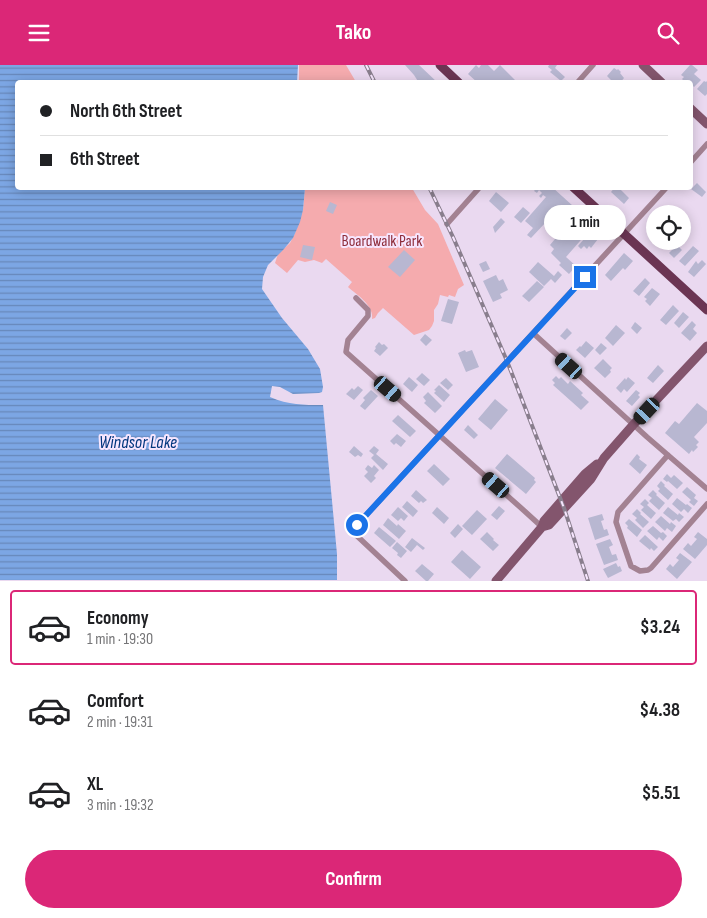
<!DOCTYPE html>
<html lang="en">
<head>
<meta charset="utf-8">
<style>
	:root { --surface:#fff; --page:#f6f6f6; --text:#202124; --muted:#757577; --line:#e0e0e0; --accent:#db2777 }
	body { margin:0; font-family:"Sofia Sans Condensed",sans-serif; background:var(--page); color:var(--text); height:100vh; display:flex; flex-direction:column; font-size:19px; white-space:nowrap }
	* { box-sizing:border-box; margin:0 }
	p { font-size:16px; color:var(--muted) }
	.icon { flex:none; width:28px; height:28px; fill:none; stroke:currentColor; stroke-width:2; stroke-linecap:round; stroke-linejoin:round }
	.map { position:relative; height:516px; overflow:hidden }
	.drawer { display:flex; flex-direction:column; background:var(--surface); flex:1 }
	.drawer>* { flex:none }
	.hud { position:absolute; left:15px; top:15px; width:678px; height:110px; border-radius:5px; box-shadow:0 2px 12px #0003; display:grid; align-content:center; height:110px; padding:0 25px; background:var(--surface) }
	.tools { position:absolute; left:646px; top:140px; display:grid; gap:10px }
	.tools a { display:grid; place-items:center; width:45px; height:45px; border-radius:50%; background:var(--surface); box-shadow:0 2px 12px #0003; font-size:25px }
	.end { position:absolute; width:22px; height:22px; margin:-11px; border:6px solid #1a73e8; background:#fff; box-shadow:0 0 0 2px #fff }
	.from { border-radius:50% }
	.bubble { position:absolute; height:35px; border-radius:18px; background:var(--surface); box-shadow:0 2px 12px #0003; font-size:16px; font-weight:700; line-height:35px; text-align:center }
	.car { position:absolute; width:15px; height:30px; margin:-15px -8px; border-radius:6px; box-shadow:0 0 4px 1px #0007; background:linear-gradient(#222 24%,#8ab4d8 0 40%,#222 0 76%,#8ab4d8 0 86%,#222 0) }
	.hud b { display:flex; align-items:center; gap:18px; height:48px; font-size:19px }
	.hud b+b { border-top:1px solid var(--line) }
	.hud i { width:12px; height:12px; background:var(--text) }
	ul { padding:9px 0 0; list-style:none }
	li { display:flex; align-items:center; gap:15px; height:75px; margin:0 10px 8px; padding:0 15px; border:2px solid transparent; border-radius:5px }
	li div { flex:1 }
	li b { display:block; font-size:19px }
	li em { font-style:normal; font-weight:700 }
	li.on { border-color:var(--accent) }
	li>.icon { width:45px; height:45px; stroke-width:1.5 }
	.primary-button { display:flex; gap:10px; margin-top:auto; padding:10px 25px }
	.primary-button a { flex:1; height:58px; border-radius:30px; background:var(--accent); color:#fff; font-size:20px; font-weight:700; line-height:58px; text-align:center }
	header { display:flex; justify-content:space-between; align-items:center; height:65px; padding:0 25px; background:var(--accent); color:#fff; font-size:22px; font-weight:700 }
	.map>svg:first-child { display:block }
</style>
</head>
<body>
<header><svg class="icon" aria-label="menu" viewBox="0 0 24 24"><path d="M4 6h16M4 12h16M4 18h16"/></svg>Tako<svg class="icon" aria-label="search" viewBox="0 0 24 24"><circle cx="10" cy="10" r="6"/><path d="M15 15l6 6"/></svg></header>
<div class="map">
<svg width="707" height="516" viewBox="0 0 707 516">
	<defs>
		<pattern id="water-rules" width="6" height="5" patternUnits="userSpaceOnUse" patternTransform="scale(1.25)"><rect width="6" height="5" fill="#7ca6e4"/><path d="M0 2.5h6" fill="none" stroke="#6687b9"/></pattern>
	</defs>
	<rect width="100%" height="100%" fill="#ead9f0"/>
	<path fill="#f5abae" d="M299 0H346L356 17H299Z
		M305 123H412L425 145 438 159 464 220 458 224 455 232 449 230 448 232 440 230 438 239 434 245V256L432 261 429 265 414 270 383 243 378 248 375 253 372 254C374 240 357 230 348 222L352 217 326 194 322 198 314 195 305 197 298 195 287 208 275 198 278 189 290 178 295 168 303 145Z"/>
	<path fill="url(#water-rules)" d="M0 0H298L297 17 18 18V122L305 123 303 145 300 157 293 173 284 184 268 200 263 212 262 224 282 253 308 284 320 304 323 322 322 327 319 328 293 329 280 322 272 321 270 332C289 340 303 340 323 340L337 489V515H0Z"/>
	<path fill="#b8b7d1" d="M405 0H419L438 18H419L414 10Z
		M476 0 479 3 481 0H488L494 6 500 0 518 18H478L468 9Z
		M549 0H557L555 3 565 12 561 16 550 7 552 5 548 2Z
		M690 0H692L698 5 694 9 701 15 694 22 690 18H686L682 14 684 12 681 10Z
		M614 3 617 5 618 4 621 7 620 8 624 13 620 18H614L607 11Z
		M704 16 706 17 707 16V29L705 31 697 24Z
		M697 118 706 127 702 132 691 124Z
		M537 122H552L594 160 566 192 576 201 569 209 559 200 561 198 551 188 554 184 550 180 564 163 559 159 561 157 556 152 550 159 547 156 531 173 527 170 533 163 525 156 546 132 543 130 541 133 539 131 542 128 539 125 537 128 534 126Z
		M615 122H618L629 133 624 139 611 127Z
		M496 127 509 138 501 147 489 136Z
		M330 137 337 140 333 149 326 146Z
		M523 142 530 148 521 158 514 152Z
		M501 153 505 157 495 168 493 162Z
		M590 167 598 174 591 183 589 181 587 184 584 181 581 184 578 181Z
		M303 180 315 182 312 195 300 192Z
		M677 180 682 185 674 193 669 188Z
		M693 181 699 186 685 201 679 196Z
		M404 185 415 195 400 212 388 202Z
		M624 188 633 196 625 205 623 203 611 216 605 210Z
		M702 195 706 199 694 212 688 207 696 196 698 199Z
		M486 196 490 204 483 207 479 199Z
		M538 197 554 211 558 206 562 210 555 218 551 214 544 221 529 207Z
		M496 210 499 216 503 214 508 225 500 229 502 233 493 237 483 216Z
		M645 213 650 218 639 231 633 226Z
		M537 216 544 222 529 237 522 231Z
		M652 223 660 229 650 241 645 236 647 234 644 232Z
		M448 234 459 237 452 259 441 256Z
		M673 240 679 246 666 260 660 255Z
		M683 247 689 252 679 263 674 258Z
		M692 256 696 260 693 264 697 268 690 276 681 268Z
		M635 257 642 263 637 269 631 263Z
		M616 260 625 268 613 281 605 273Z
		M567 263 572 268 565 275 560 271Z
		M425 269 432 275 426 281 420 275Z
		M586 276 594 283 585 293 576 285 580 281 581 282Z
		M379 277 382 280 384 279 388 283 380 291 374 286 376 283 375 282Z
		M601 278 607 283 600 290 595 285Z
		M465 285 466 287 472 285 479 302 466 307 458 288Z
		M603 294 612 303 610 305 611 307 605 313 594 303Z
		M658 300 664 306 653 318 647 313Z
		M422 308 430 315 424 321 416 314Z
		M556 311 559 314 561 312 568 319 570 316 583 328 581 330 589 337 581 345 553 320 555 318 552 315Z
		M409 312 418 320 412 327 403 319Z
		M628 312 635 318 627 327 624 324 621 328 616 323 625 313 626 315Z
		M446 313 453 320 448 325 440 318Z
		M439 320 450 330 444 337 434 328 436 326 434 325Z
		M358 321 363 325 354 335 346 329 352 323 354 325Z
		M371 325 378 331 365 345 360 341 365 335 363 333Z
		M636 325 640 328 638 330 640 332 632 341 626 336Z
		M428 327 442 341 435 348 424 338 426 336 423 332Z
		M495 334 508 345 491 365 478 354Z
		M697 338 707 346V358L694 372 699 377 696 380 698 382 693 387 692 385 689 389 665 368 675 356 679 359Z
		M398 350 416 366 410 372 392 356Z
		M468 360 478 370 474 374 464 365Z
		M397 369 406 376 401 382 396 378 394 380 390 376Z
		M354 381 363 389 361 392 358 390 355 392 349 387Z
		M374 381 379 385 376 389 388 399 383 405 371 393 374 390 369 386Z
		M507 389 535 413 534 415 536 417 526 429 495 403Z
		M637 389 640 392 639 394 647 400 640 409 629 399Z
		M434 399 450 414 443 421 427 406Z
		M368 400 372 403 374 400 379 405 374 411 376 413 371 418 364 411 368 407 365 404Z
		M667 409 671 413 674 410 683 418 677 424 668 416 667 417 663 414Z
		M661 416 665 420 664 421 673 429 668 435 658 426 660 424 657 421Z
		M687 422 696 430 694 433 698 436 694 441 689 437 691 435 682 427Z
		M416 425 427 435 423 438 421 436 419 438 411 431Z
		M653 425 657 429 656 430 665 438 659 445 649 436 652 433 648 430Z
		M677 433 686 440 687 439 692 443 688 448 684 444 681 447 672 439Z
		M645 434 649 438 647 440 656 448 651 454 641 445 644 442 640 439Z
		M407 436 418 446 413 452 402 442Z
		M499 441 505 446 497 455 491 450Z
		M398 442 408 451 404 456 401 453 398 456 391 450Z
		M437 442 449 453 444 459 432 448Z
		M668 442 678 450 679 448 684 452 679 457 676 454 673 456 663 448Z
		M637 444 641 448 640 449 649 457 643 463 635 455 637 453 632 449Z
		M477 445 487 454 472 470 462 461Z
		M602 449 604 455 601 456 604 465 607 464 609 470 595 475 588 453Z
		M661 451 670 459 671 457 676 461 672 467 667 463 665 466 655 457Z
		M388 453 397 461 398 459 406 466 399 474 383 460Z
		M629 454 642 465 637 472 627 463 628 461 625 458Z
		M458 459 463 464 455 473 450 468Z
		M653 461 661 468 663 467 667 471 663 476 659 472 657 475 647 466Z
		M379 462 396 476 390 482 374 468Z
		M487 467 494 474 493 475 499 480 493 486 480 474Z
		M698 467 707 474V480L695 494 683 484 688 478 691 481 697 474 694 472Z
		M645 470 658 482 654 486 651 483 650 485 639 476Z
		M412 473 425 483 423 485 417 480 411 487 405 482Z
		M610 474 613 480 609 482 612 490 616 489 618 495 604 500 596 479Z
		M397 477 407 486 401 493 397 490 398 488 392 483Z
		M462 485 481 502 470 514 451 497Z
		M680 488 692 497 677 514 666 504 670 499 673 502 679 495 676 493Z
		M616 498 618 502 620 501 622 506 608 513 603 504Z
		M422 499 434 509 428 516H426L415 506Z"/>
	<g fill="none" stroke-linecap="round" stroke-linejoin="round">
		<path stroke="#a38292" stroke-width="5.5" d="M577 18 593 0
			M690 98 707 79
			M447 159 480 122
			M356 233 368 245V251L348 275 346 287 520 442 542 462
			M533 268 647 372 707 424
			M668 390 618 447 616 457 631 501 640 506 648 505 651 503 707 439
			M405 516 356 470 355 465 357 460 667 122"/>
		<path stroke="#83556d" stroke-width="9" d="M643 0 662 18
			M690 43 707 59
			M542 462 549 460 591 414 604 393 633 360 707 281
			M496 516 542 462 544 456 585 409 597 399"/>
		<path stroke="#6b3553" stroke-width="9" d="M440 0 459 18
			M573 122 707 245"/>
		<defs>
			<path id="rail" d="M366 0 375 18
				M429 122 453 172 507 296 564 443 588 516"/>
		</defs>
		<use href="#rail" stroke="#897e8d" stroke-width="4"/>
		<use href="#rail" stroke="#f7e6fe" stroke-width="2" stroke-dasharray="5.5" stroke-linecap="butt"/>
	</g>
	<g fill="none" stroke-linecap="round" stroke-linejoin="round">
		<path stroke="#1a73e8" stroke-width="6" d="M357 460 585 212"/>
	</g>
	<g text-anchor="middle" stroke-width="4" stroke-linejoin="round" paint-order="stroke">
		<g font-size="16" fill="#8d2b39" stroke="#f7e6fe">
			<text x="382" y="181">Boardwalk Park</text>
		</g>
		<g font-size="18" font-style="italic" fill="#00367d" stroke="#f7e6fe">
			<text x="138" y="383">Windsor Lake</text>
		</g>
	</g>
</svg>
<div class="tools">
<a><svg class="icon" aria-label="locate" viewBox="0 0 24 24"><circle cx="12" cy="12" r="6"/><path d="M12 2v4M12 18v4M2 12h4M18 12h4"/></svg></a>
</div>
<i class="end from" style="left:357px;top:460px"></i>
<i class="end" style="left:585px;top:212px"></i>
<div class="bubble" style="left:544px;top:140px;width:82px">1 min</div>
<i class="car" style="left:569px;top:301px;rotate:312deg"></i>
<i class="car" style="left:388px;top:324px;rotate:131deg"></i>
<i class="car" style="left:647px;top:346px;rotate:223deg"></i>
<i class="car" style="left:496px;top:420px;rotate:311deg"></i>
<div class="hud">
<b><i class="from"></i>North 6th Street</b>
<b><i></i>6th Street</b>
</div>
</div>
<section class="drawer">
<ul>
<li class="on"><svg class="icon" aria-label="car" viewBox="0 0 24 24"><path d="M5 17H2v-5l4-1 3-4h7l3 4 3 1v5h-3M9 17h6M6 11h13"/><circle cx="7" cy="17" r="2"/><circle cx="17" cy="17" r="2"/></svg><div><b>Economy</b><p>1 min · 19:30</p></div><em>$3.24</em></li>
<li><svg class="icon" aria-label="car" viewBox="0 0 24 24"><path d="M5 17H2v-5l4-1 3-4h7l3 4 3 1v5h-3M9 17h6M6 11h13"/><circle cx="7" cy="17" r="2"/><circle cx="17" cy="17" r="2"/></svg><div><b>Comfort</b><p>2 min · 19:31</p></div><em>$4.38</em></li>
<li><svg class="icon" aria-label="car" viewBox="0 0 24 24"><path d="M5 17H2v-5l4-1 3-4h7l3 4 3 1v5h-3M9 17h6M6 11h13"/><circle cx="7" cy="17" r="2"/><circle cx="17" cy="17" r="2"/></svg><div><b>XL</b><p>3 min · 19:32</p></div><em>$5.51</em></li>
</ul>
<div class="primary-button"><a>Confirm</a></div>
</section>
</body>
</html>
